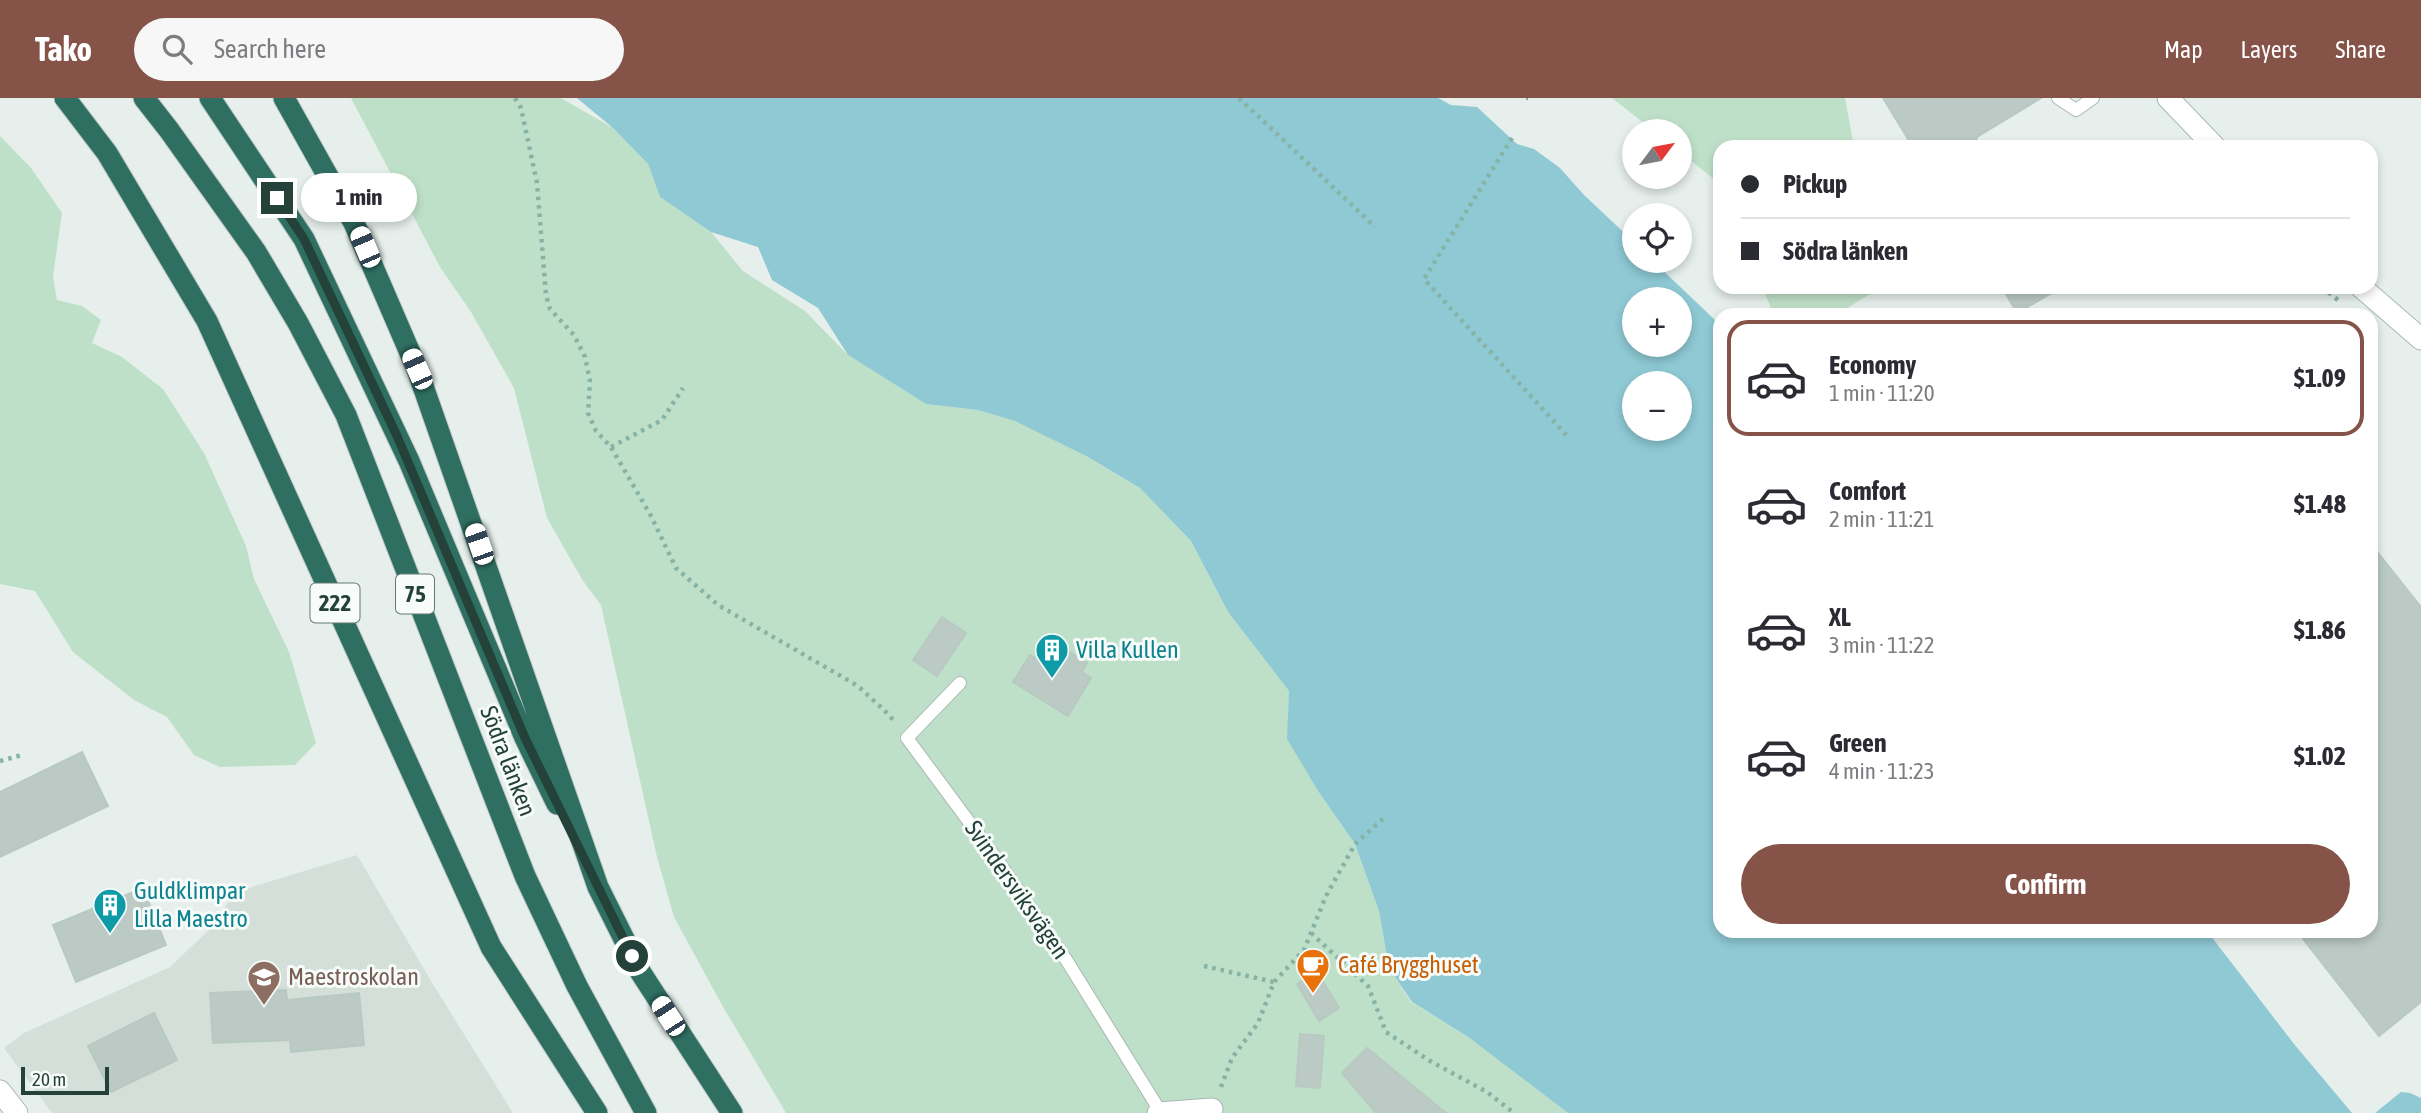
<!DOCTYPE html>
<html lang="en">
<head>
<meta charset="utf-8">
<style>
	:root { --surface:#fff; --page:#f7f7f7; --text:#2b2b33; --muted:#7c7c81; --line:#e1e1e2; --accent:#855347 }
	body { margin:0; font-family:"Asap Condensed",sans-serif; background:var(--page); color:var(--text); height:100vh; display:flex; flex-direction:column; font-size:26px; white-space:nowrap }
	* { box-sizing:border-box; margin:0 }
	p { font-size:23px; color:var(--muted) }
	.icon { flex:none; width:38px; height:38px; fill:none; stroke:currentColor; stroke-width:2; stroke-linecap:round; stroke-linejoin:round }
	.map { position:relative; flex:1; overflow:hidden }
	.side { position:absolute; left:1713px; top:210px; width:665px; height:630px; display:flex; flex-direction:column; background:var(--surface); border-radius:21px; box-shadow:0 4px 10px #0003 }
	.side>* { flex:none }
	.top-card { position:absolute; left:1713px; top:42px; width:665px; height:154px; border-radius:21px; box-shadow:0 4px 10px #0003; display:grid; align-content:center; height:154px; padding:0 28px; background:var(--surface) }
	.needle { width:46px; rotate:58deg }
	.controls { position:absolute; left:1622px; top:21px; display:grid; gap:14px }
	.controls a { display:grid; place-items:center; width:70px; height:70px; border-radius:50%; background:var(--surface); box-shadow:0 4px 10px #0003; font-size:35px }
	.scale { position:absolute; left:21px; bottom:18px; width:88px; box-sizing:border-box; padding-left:7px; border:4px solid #24423a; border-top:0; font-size:19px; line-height:24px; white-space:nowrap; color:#24423a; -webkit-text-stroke:5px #f7fbf9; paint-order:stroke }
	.end { position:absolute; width:32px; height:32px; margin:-16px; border:9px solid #24423a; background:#fff; box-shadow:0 0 0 4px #fff }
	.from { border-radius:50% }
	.bubble { position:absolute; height:49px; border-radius:24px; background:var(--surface); box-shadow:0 4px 10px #0003; font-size:23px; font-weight:700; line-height:49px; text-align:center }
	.car { position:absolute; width:21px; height:42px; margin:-21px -10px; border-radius:9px; box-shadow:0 0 5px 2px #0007; background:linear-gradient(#fff 24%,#345 0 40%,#fff 0 76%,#345 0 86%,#fff 0) }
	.top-card b { display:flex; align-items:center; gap:24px; height:66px; font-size:26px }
	.top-card b+b { border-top:2px solid var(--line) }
	.top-card i { width:18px; height:18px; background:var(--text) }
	ul { padding:12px 0 0; list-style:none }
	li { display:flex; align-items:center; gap:21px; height:116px; margin:0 14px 10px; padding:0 14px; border:4px solid transparent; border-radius:21px }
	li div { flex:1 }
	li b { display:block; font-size:26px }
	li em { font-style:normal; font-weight:700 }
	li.on { border-color:var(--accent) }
	li>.icon { width:63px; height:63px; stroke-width:1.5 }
	.button { display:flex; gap:14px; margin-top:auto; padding:14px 28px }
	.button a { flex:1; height:80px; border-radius:42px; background:var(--accent); color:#fff; font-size:28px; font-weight:700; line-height:80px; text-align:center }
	header { display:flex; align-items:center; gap:42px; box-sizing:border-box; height:98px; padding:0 35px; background:var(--accent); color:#fff }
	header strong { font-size:33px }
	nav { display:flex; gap:38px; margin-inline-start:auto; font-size:24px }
	.search { width:490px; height:63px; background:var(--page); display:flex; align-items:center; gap:18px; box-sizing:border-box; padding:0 24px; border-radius:38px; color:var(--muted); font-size:26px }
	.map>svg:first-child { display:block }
</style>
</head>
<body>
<header>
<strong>Tako</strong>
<div class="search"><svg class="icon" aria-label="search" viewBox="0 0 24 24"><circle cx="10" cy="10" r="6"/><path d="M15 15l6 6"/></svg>Search here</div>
<nav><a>Map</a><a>Layers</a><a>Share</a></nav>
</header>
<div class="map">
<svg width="2421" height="1015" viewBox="0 0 2421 1015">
	<rect width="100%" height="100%" fill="#e6efeb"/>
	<path fill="#d4dfda" d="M357 757 431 883 513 1015H52L4 950 24 935 170 869 211 830 235 794Z"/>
	<path fill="#bfe0c8" d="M351 0H561L613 30 648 66 660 99 711 134 743 173 805 213 848 257 926 306 978 312 1016 323 1088 359 1140 390 1191 443 1228 514 1289 593 1288 641 1318 693 1355 746 1379 813 1389 870 1411 904 1468 939 1568 1015H786L722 907 674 819 657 759 601 507 583 483 547 420 514 290 471 214 440 169Z
		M1612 0H1845L1854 49H1720V95L1714 81 1680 54V33H1654Z
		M0 38 31 70 62 115 53 178 57 202 82 208 101 222 92 245 122 259 163 291 204 355 246 448 254 481 289 554 316 645 295 667 220 669 194 657 167 619 134 602 73 554 35 493 0 486Z
		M1762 189H1874L1875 193 1836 217H1774Z"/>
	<path fill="#8ec9d4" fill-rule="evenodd" d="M577 0H1438L1451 7 1477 9 1517 46 1534 51 1560 70 1584 97 1634 144V163H1653L1714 221C1725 238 1716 243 1720 261V833H2207L2294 946 2352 1015H1568L1468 939 1412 904 1389 870 1379 813 1355 746 1318 693 1287 641 1289 593 1228 514 1191 443 1140 390 1088 359 1015 323 978 312 926 306 848 257 818 210 772 182 758 149 711 134 660 99 648 66 613 30ZM1634 201H1680V247H1634ZM1634 285H1680V331H1634Z
		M2401 994 2410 995 2421 1000V1015H2375Z"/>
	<path fill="#bbcac4" stroke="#b8c9c2" stroke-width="2" d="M1883 0H2041L1977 39 1975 49H1913Z
		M2002 189H2062L2017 215Z
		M2371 446 2421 509V904L2379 938 2297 833H2371Z
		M942 519 966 535 937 578 913 562Z
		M1060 548 1087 565 1082 574 1091 580 1068 618 1013 584 1030 557 1048 568Z
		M82 654 108 708 0 759V694Z
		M143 790 166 847 76 884 53 827Z
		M1317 874 1339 910 1319 923 1297 886Z
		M286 892 287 902 359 895 364 947 291 954 290 942 213 945 210 895Z
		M154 915 177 962 111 994 88 948Z
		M1300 936 1324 938 1320 990 1296 988Z
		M1367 950 1446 1015H1376L1342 975Z"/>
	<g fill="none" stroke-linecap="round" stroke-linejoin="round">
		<defs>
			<path id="lane" d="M2058 0 2076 12 2093 0
				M960 585 907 640 998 763 1067 863 1160 1013"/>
			<path id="street" d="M0 993 17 1015
				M1158 1015 1212 1011"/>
			<path id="secondary" d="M2168 0 2215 49
				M2361 189 2421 241"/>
			<path id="highway" d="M65 0 107 55 207 223 491 849 597 1015
				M144 0 169 32 256 154 298 225 346 317 525 778 577 888 646 1015
				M210 0 304 141 409 363 525 640 557 706
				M284 0 354 125 417 271 598 789 641 875 732 1015"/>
		</defs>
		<use href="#lane" stroke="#a8b8b2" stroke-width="14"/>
		<use href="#street" stroke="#a8b8b2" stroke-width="23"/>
		<use href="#secondary" stroke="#a4bbb3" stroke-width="23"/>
		<use href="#highway" stroke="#c2cac8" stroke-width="23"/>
		<path stroke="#86b3a5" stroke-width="4.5" stroke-dasharray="3.5 5" stroke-linecap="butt" d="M515 0 521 10 537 85 546 197 550 211 574 237 585 259 590 283 588 315 596 333 611 349 651 418 676 470 718 507 858 588 885 613 896 625
			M1239 0 1375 129
			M1526 0H1528
			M1512 40 1424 181 1569 340
			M2322 189 2339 203
			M611 349 662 322 683 290
			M0 663 22 657
			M1311 835 1368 888 1386 934 1430 963 1487 994 1514 1015
			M1204 868 1274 884
			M1221 989 1232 960 1258 925 1274 884 1304 852 1326 798 1355 746 1385 719"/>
		<use href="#lane" stroke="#fff" stroke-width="12"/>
		<use href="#street" stroke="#fff" stroke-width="21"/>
		<use href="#secondary" stroke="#fff" stroke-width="21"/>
		<use href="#highway" stroke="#2f6f62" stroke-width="21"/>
	</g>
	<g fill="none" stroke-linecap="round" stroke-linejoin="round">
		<path stroke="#24423a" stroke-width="9" d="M277 100 304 141 397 338 525 640 632 858"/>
	</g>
	<defs>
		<symbol id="building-pin" viewBox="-11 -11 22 30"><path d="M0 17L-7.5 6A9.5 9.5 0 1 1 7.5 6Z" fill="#0f9aa8" stroke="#f7fbf9"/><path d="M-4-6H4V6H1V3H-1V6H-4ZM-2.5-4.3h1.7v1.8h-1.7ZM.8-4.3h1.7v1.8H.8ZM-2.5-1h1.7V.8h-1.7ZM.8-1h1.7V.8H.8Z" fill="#fff"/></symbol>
		<symbol id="cafe-pin" viewBox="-11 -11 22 30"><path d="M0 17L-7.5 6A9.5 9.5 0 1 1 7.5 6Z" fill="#e8710a" stroke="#f7fbf9"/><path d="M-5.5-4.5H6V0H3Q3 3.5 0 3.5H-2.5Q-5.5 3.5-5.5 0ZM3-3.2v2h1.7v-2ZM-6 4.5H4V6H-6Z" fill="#fff"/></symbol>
		<symbol id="school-pin" viewBox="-11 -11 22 30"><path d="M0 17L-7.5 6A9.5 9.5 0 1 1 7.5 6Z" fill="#8d6e63" stroke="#f7fbf9"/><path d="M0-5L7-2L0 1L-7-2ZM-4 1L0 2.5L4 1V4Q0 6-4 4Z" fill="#fff"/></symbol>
	</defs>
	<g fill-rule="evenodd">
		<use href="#building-pin" x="1033" y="533" width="38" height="52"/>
		<use href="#building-pin" x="91" y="788" width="38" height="52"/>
		<use href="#cafe-pin" x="1294" y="848" width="38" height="52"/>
		<use href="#school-pin" x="245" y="860" width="38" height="52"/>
	</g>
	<g text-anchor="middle" stroke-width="6" stroke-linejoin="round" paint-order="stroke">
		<g fill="#f7fbf9" stroke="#637a73" stroke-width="2">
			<rect x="396" y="476.5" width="38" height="39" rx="5"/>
			<rect x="310.5" y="485.5" width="49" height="39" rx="5"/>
		</g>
		<g font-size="23" font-weight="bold" fill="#24423a">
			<text x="415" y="504">75</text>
			<text x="335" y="513">222</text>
		</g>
		<g font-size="24" fill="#0d838f" stroke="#f7fbf9" text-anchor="start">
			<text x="1076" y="560">Villa Kullen</text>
			<text x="134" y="801">Guldklimpar<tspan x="134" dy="28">Lilla Maestro</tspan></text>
		</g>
		<g font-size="24" fill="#24423a" stroke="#f7fbf9">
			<text transform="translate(508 663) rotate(69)" y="8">Södra länken</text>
			<text transform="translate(1017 792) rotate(55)" y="8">Svindersviksvägen</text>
		</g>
		<g font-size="24" fill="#c56008" stroke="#f7fbf9" text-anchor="start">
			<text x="1338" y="875">Café Brygghuset</text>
		</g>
		<g font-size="24" fill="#785e54" stroke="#f7fbf9" text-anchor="start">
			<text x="288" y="887">Maestroskolan</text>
		</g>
	</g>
</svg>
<div class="controls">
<a><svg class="needle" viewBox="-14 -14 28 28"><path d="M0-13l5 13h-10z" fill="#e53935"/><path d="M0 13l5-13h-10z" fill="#7c7c81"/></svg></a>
<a><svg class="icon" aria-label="locate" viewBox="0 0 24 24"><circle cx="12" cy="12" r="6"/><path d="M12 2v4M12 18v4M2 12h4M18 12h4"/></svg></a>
<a>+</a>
<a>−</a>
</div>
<div class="scale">20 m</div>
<i class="end from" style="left:632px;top:858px"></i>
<i class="end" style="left:277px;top:100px"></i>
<div class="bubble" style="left:301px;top:75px;width:116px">1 min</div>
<i class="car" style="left:365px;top:149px;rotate:337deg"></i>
<i class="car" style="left:417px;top:271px;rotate:336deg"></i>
<i class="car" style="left:479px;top:446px;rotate:341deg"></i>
<i class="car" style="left:668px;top:918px;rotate:327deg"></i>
<div class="top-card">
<b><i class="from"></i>Pickup</b>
<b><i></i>Södra länken</b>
</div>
<section class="side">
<ul>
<li class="on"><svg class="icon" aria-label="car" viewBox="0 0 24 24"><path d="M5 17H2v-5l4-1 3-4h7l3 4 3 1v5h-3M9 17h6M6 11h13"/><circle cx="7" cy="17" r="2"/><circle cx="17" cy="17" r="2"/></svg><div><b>Economy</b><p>1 min · 11:20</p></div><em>$1.09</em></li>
<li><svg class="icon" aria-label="car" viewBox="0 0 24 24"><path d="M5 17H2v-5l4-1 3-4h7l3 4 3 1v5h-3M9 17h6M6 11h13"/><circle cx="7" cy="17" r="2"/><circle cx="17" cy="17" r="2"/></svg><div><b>Comfort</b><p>2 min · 11:21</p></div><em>$1.48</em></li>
<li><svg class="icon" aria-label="car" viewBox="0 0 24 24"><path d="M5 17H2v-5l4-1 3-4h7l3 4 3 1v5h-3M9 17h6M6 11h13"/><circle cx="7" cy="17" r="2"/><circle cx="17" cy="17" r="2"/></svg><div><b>XL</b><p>3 min · 11:22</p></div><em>$1.86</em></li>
<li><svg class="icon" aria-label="car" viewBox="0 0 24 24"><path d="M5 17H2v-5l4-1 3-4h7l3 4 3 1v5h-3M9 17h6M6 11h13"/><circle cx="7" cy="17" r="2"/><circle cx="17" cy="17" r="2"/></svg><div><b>Green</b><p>4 min · 11:23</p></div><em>$1.02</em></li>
</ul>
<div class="button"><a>Confirm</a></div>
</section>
</div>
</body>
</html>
